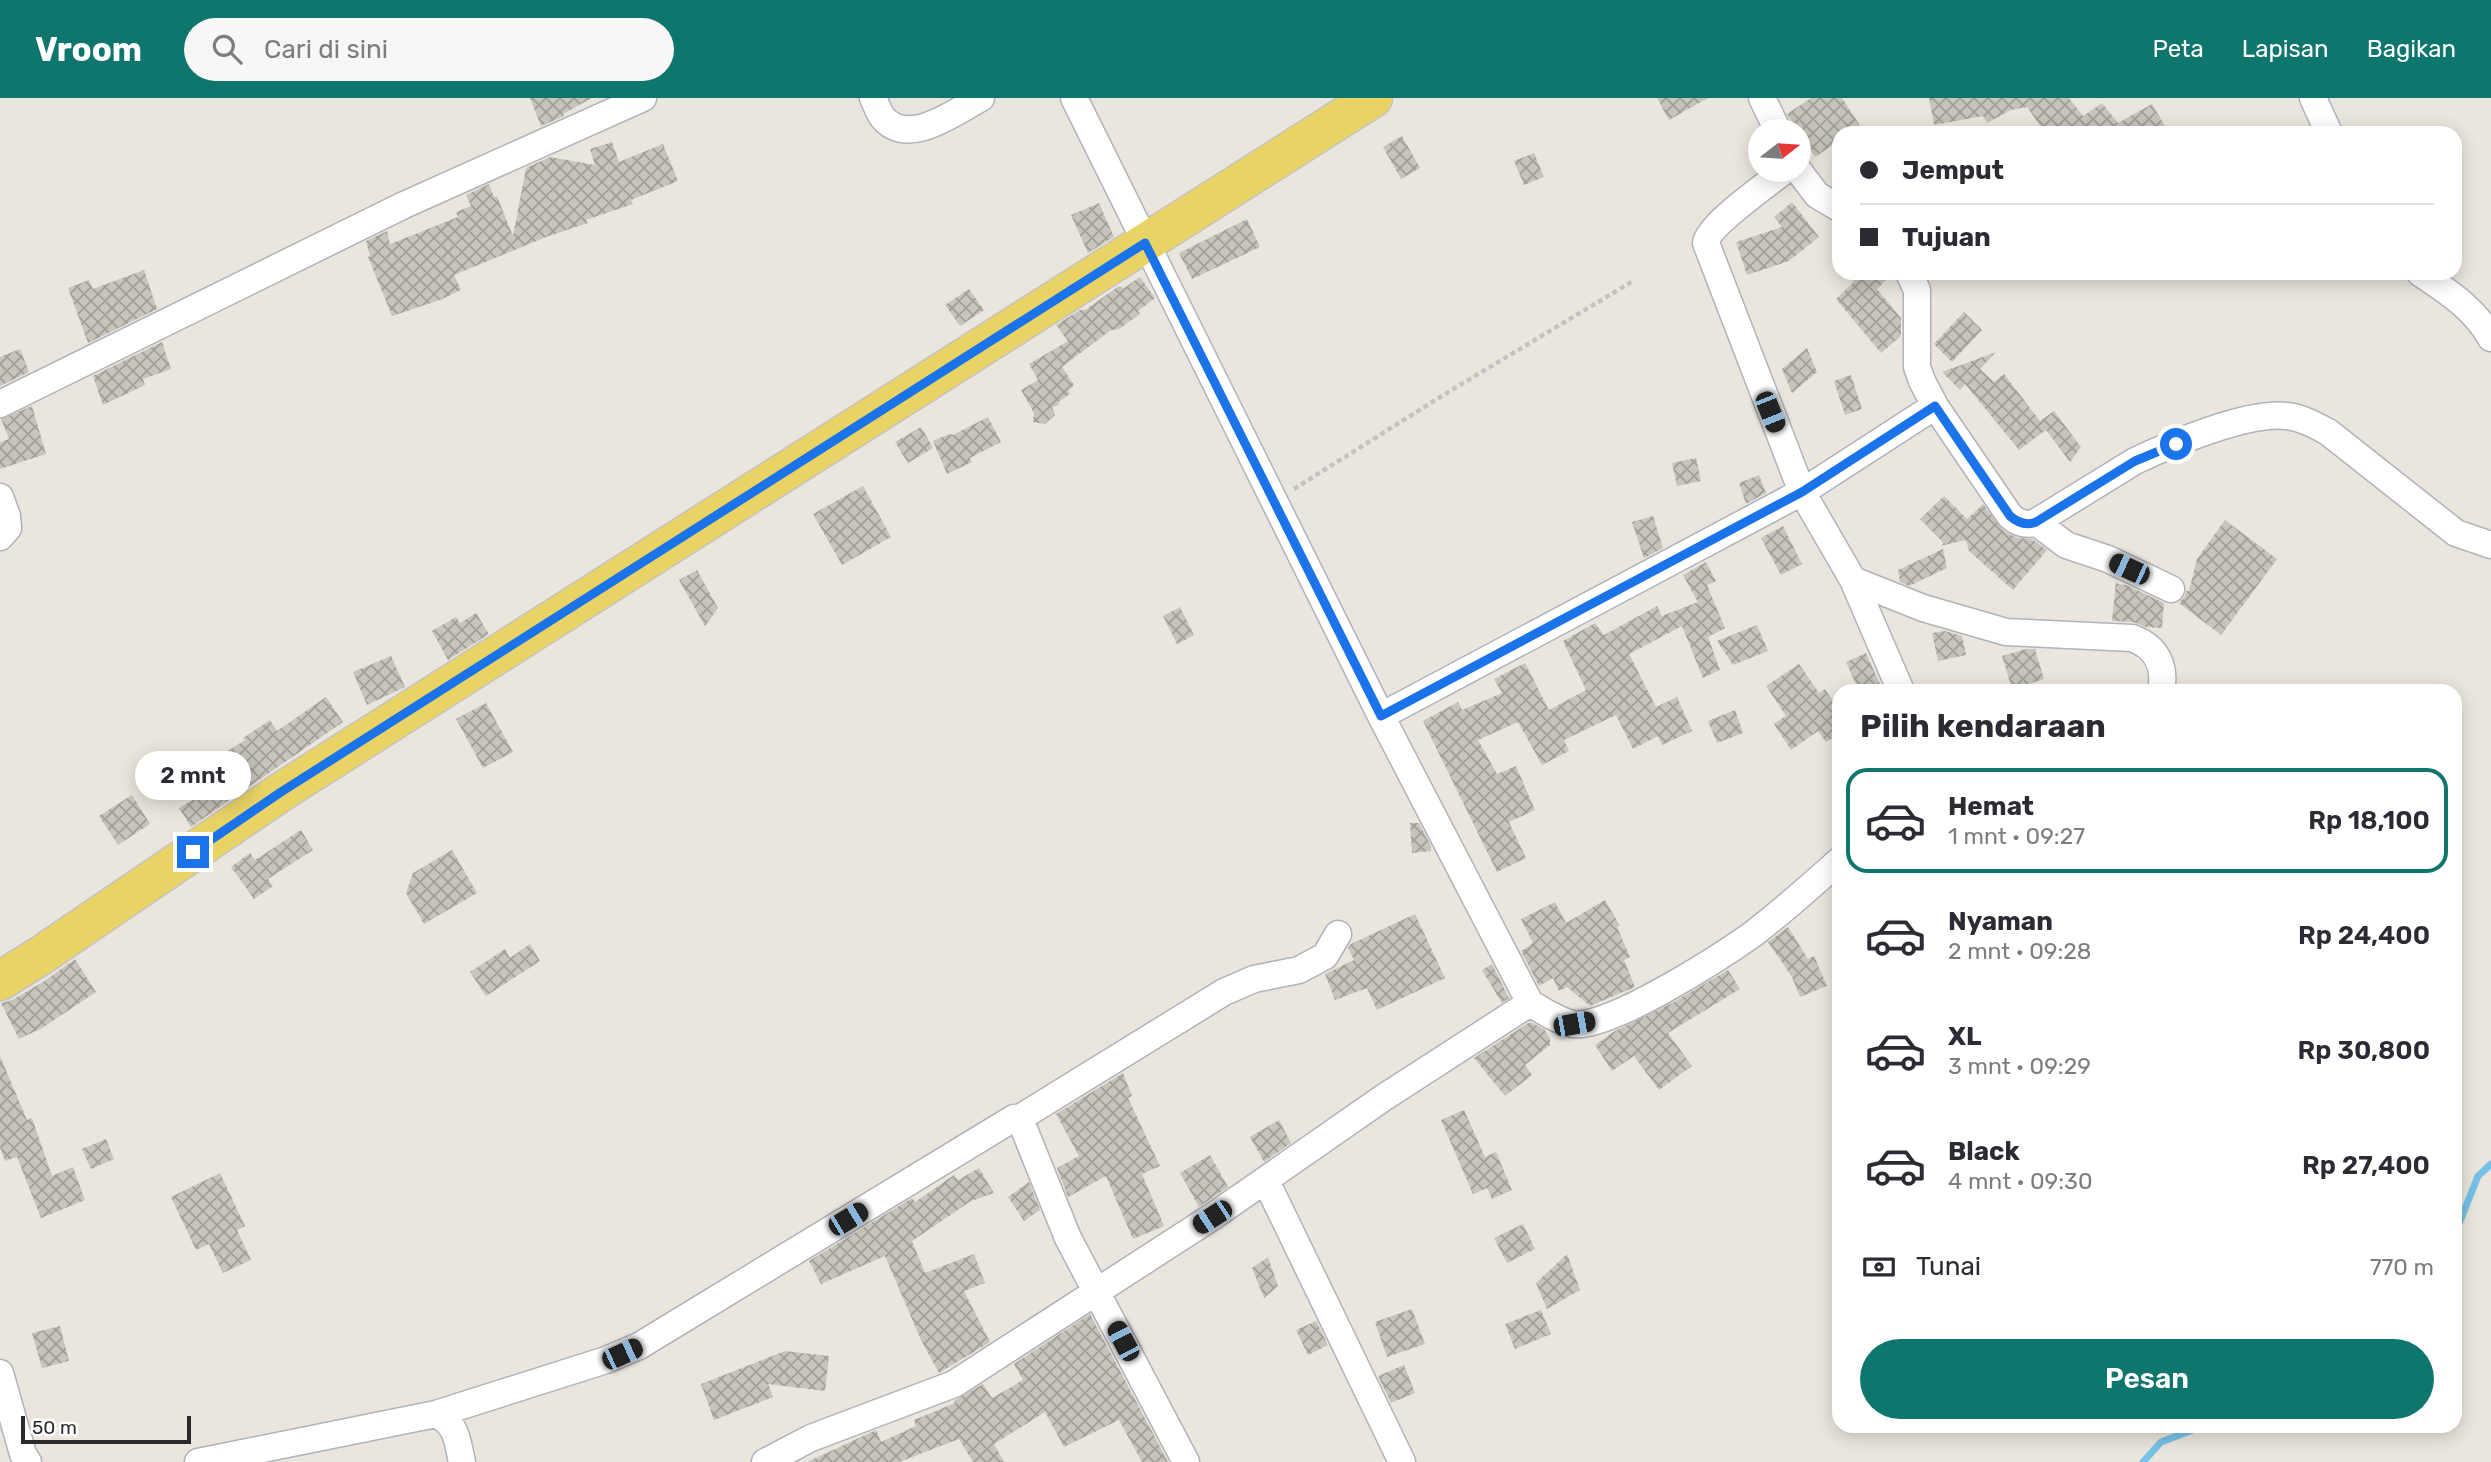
<!DOCTYPE html>
<html lang="id">
<head>
<meta charset="utf-8">
<style>
	:root { --surface:#fff; --page:#f7f7f7; --text:#2b2b33; --muted:#7c7c81; --line:#e1e1e2; --accent:#0f766e }
	body { margin:0; font-family:Rubik,sans-serif; background:var(--page); color:var(--text); height:100vh; display:flex; flex-direction:column; font-size:26px; white-space:nowrap }
	* { box-sizing:border-box; margin:0 }
	p { font-size:23px; color:var(--muted) }
	.icon { flex:none; width:38px; height:38px; fill:none; stroke:currentColor; stroke-width:2; stroke-linecap:round; stroke-linejoin:round }
	.map { position:relative; flex:1; overflow:hidden }
	.drawer { position:absolute; left:1832px; top:586px; width:630px; height:749px; display:flex; flex-direction:column; background:var(--surface); border-radius:21px; box-shadow:0 4px 18px #0003 }
	.drawer>* { flex:none }
	.hud { position:absolute; left:1832px; top:28px; width:630px; height:154px; border-radius:21px; box-shadow:0 4px 18px #0003; display:grid; align-content:center; height:154px; padding:0 28px; background:var(--surface) }
	.needle { width:46px; rotate:73deg }
	.tools { position:absolute; left:1748px; top:21px; display:grid; gap:14px }
	.tools a { display:grid; place-items:center; width:63px; height:63px; border-radius:50%; background:var(--surface); box-shadow:0 4px 18px #0003; font-size:35px }
	.scale { position:absolute; left:21px; bottom:18px; width:170px; box-sizing:border-box; padding-left:7px; border:4px solid #2a2a2a; border-top:0; font-size:19px; line-height:24px; white-space:nowrap; color:#2a2a2a; -webkit-text-stroke:5px #fff; paint-order:stroke }
	.end { position:absolute; width:32px; height:32px; margin:-16px; border:9px solid #1a73e8; background:#fff; box-shadow:0 0 0 4px #fff }
	.from { border-radius:50% }
	.bubble { position:absolute; height:49px; border-radius:24px; background:var(--surface); box-shadow:0 4px 18px #0003; font-size:23px; font-weight:600; line-height:49px; text-align:center }
	.car { position:absolute; width:21px; height:42px; margin:-21px -10px; border-radius:9px; box-shadow:0 0 5px 2px #0007; background:linear-gradient(#222 24%,#8ab4d8 0 40%,#222 0 76%,#8ab4d8 0 86%,#222 0) }
	.hud b { display:flex; align-items:center; gap:24px; height:66px; font-size:26px }
	.hud b+b { border-top:2px solid var(--line) }
	.hud i { width:18px; height:18px; background:var(--text) }
	ul { padding:0; list-style:none }
	li { display:flex; align-items:center; gap:21px; height:105px; margin:0 14px 10px; padding:0 14px; border:4px solid transparent; border-radius:21px }
	li div { flex:1 }
	li b { display:block; font-size:26px }
	li em { font-style:normal; font-weight:600 }
	li.active { border-color:var(--accent) }
	li>.icon { width:63px; height:63px; stroke-width:1.5 }
	h2 { padding:0 28px; font-size:32px; line-height:84px }
	.pay { display:flex; align-items:center; gap:18px; height:77px; padding:0 28px; font-size:26px }
	.pay p { margin-inline-start:auto }
	.cta { display:flex; gap:14px; margin-top:auto; padding:14px 28px }
	.cta a { flex:1; height:80px; border-radius:42px; background:var(--accent); color:#fff; font-size:28px; font-weight:600; line-height:80px; text-align:center }
	header { display:flex; align-items:center; gap:42px; box-sizing:border-box; height:98px; padding:0 35px; background:var(--accent); color:#fff }
	header strong { font-size:33px }
	nav { display:flex; gap:38px; margin-inline-start:auto; font-size:24px }
	.search { width:490px; height:63px; background:var(--page); display:flex; align-items:center; gap:18px; box-sizing:border-box; padding:0 24px; border-radius:38px; color:var(--muted); font-size:26px }
	.map>svg:first-child { display:block }
</style>
</head>
<body>
<header>
<strong>Vroom</strong>
<div class="search"><svg class="icon" aria-label="search" viewBox="0 0 24 24"><circle cx="10" cy="10" r="6"/><path d="M15 15l6 6"/></svg>Cari di sini</div>
<nav><a>Peta</a><a>Lapisan</a><a>Bagikan</a></nav>
</header>
<div class="map">
<svg width="2491" height="1364" viewBox="0 0 2491 1364">
	<defs>
		<pattern id="building-cross-hatch" width="8" height="8" patternUnits="userSpaceOnUse" patternTransform="scale(1.75)"><rect width="8" height="8" fill="#c7c4bc"/><path d="M0 0l8 8M0 8l8-8" fill="none" stroke="#a29f99"/></pattern>
	</defs>
	<rect width="100%" height="100%" fill="#ebe6dd"/>
	<g fill="none" stroke-linecap="round" stroke-linejoin="round">
		<path stroke="#76c2e8" stroke-width="7" d="M2455 1136 2478 1078 2491 1066
			M2143 1364 2161 1344 2203 1328"/>
	</g>
	<path fill="url(#building-cross-hatch)" d="M530 0H592L563 16 564 18 541 28Z
		M1657 0H1708L1669 22Z
		M1811 0H1842L1861 29 1852 35H1839V43L1815 59 1787 16Z
		M1929 0H2069L2083 18 2102 5 2118 25 2152 6 2169 35H2045L2027 9 2011 12 1987 25 1983 18 1934 27Z
		M1402 38 1420 70 1401 81 1383 49Z
		M612 44 619 64 663 46 678 83 631 102 633 106 586 122 588 125 546 139 454 177 461 192 440 202 392 218 368 159 370 158 366 143 387 133 390 146 458 119 456 114 471 108 466 97 489 86 494 99 497 98 513 138 526 70 550 59 595 67 590 51Z
		M1534 55 1544 79 1524 87 1514 63Z
		M1792 104 1819 139 1789 163 1747 177 1736 144 1782 129 1774 119Z
		M1099 105 1114 139 1088 155 1071 117Z
		M1247 121 1260 149 1192 181 1179 155Z
		M144 172 157 211 88 245 68 190 89 182 93 191Z
		M1846 175H1893L1877 191 1901 220V238L1881 255 1836 201 1854 184Z
		M1140 179 1155 200 1138 213 1140 216 1119 231 1111 232 1062 269 1074 287 1068 293 1070 296 1058 304 1059 307 1052 309 1055 317 1045 326 1033 324 1034 315 1021 292 1038 282 1029 266 1068 243 1056 227 1080 212H1085L1119 188 1124 190Z
		M969 191 984 212 960 228 945 207Z
		M1964 214 1982 232 1952 264 1934 246Z
		M162 244 171 271 143 281 145 287 103 307 93 278Z
		M1807 250 1817 274 1792 295 1782 271Z
		M20 251 29 274 0 288V259Z
		M1996 254 1980 271 1994 284 2004 276 2040 323 2054 313 2081 349 2070 364 2046 332 2019 352 1965 286 1960 292 1942 274Z
		M1851 277 1862 311 1845 317 1834 283Z
		M32 308 46 356 0 371V344L9 341 1 321Z
		M988 319 1001 344 970 360 972 364 947 376 933 343 949 336 953 337Z
		M921 329 933 350 908 365 895 344Z
		M1696 360 1701 383 1677 388 1672 365Z
		M1759 377 1766 395 1746 406 1739 385Z
		M863 388 891 439 842 467 813 416Z
		M1944 398 1967 421 1983 406 2004 433 2017 440 2032 441 2047 452 2013 492 1969 453 1966 442 1940 448 1944 445 1920 421Z
		M1653 418 1663 450 1644 460 1632 424Z
		M2225 422 2277 461 2221 537 2179 505 2185 498 2186 493H2189L2197 461Z
		M1783 428 1802 466 1781 477 1761 440Z
		M1943 451 1947 470 1909 488 1900 484 1898 472Z
		M1706 464 1716 483 1707 487 1725 530 1708 539 1720 572 1703 580 1682 528 1629 556 1656 609 1677 599 1692 633 1662 647 1658 638 1633 651 1616 617 1564 642 1569 653 1542 667 1518 624 1478 642 1497 676 1516 668 1535 712 1509 724 1526 760 1497 774 1423 623 1458 604 1462 612 1502 595 1494 581 1525 565 1549 612 1586 592 1563 543 1595 525 1604 537 1657 508 1662 518 1698 504 1683 477Z
		M697 472 718 510 705 528 679 482Z
		M2116 483 2118 486 2126 487 2164 505 2162 530 2146 529 2133 524 2112 523Z
		M1180 509 1194 537 1177 546 1163 518Z
		M476 515 489 536 448 562 432 533 456 519 460 525Z
		M1757 527 1768 553 1733 567 1717 543Z
		M1945 533 1962 538 1966 557 1938 563 1932 535Z
		M2026 551H2035L2044 581 2012 591 2002 558Z
		M1866 555 1883 593H1859L1846 564Z
		M391 558 405 589 367 607 353 574Z
		M1799 566 1819 595 1825 591 1839 612V636L1826 644 1818 633 1791 652 1774 626 1786 618 1766 588Z
		M326 599 343 624 191 729 179 710 194 701 189 693 213 678 206 667 245 642 243 640 270 622 277 633Z
		M486 605 513 654 483 670 456 621Z
		M1735 612 1743 635 1717 645 1708 623Z
		M132 697 150 726 118 747 99 718Z
		M1410 725H1419L1431 748V753L1412 755Z
		M301 732 313 752 268 781 273 788 254 801 231 769 250 755 255 762Z
		M452 752 477 795 424 826 406 795 413 775Z
		M1605 802 1620 828 1617 829 1630 859 1624 862 1635 889 1590 908 1567 889 1559 893 1553 880 1539 888 1521 853 1533 845 1521 821 1555 804 1566 825Z
		M1415 816 1445 880 1377 912 1367 890 1335 902 1325 876 1354 862 1348 850 1351 846Z
		M1788 829 1808 861 1814 858 1827 888 1800 899 1792 879 1768 844Z
		M530 846 540 863 486 898 470 874 505 851 510 860Z
		M75 861 96 894 42 930 19 941 1 905 12 902 43 884Z
		M1492 866 1509 900 1502 905 1482 872Z
		M1728 872 1740 891 1668 935 1692 968 1659 992 1634 958 1612 973 1595 947 1615 933 1672 905Z
		M1530 924 1544 931 1550 940V947L1525 967 1532 977 1505 998 1474 960Z
		M0 958 27 1022 32 1020 52 1078 73 1069 85 1102 41 1120 17 1059 5 1063 0 1049Z
		M1123 975 1132 998 1128 1000 1160 1068 1142 1076 1164 1128 1133 1141 1106 1078 1068 1099 1057 1070 1079 1058 1056 1016Z
		M1464 1012 1485 1059 1496 1054 1512 1092 1492 1101 1487 1090 1473 1096 1441 1022Z
		M1279 1022 1291 1045 1264 1064 1250 1039Z
		M106 1041 114 1061 91 1071 82 1051Z
		M1210 1057 1228 1089 1199 1109 1180 1075Z
		M979 1070 994 1095 971 1103 912 1143 925 1175 974 1156 985 1185 964 1193 990 1244 939 1275 921 1242 885 1158 821 1186 809 1163 912 1100 915 1104 954 1077 958 1082Z
		M220 1075 245 1128 237 1132 251 1162 223 1175 209 1146 196 1152 171 1099Z
		M1029 1084 1040 1112 1024 1123 1008 1099Z
		M1523 1126 1535 1151 1507 1165 1494 1140Z
		M1567 1156 1580 1192 1547 1211 1536 1185Z
		M1268 1159 1278 1188 1264 1200 1252 1170Z
		M1412 1211 1425 1246 1387 1259 1375 1224Z
		M1541 1212 1551 1236 1515 1251 1505 1226Z
		M1090 1216 1168 1364H1142L1119 1322 1064 1349 1045 1314 994 1346 1004 1364H973L959 1341 899 1364H807L876 1332 881 1344 916 1328 914 1322 955 1305 954 1303 983 1286 992 1300 1023 1282 1014 1266Z
		M1316 1223 1328 1247 1308 1257 1296 1232Z
		M60 1228 69 1263 42 1270 32 1235Z
		M785 1253 829 1258 825 1293 768 1286 773 1299 714 1322 701 1286Z
		M1404 1267 1415 1295 1391 1305 1378 1278Z"/>
	<g fill="none" stroke-linecap="round" stroke-linejoin="round">
		<defs>
			<path id="street" d="M873 0C876 6 879 15 883 20 909 50 956 13 981 0
				M1762 0 1778 33
				M2313 0 2329 35
				M1785 72C1768 86 1708 127 1706 145L1802 394 1853 482 1923 510 2006 534 2132 540C2157 549 2166 568 2161 593
				M1798 72 1817 97 1839 110
				M1909 175 1917 192V269L1922 283 1935 308 2010 418C2018 425 2026 428 2036 424L2135 363C2171 346 2248 313 2287 318 2302 320 2315 327 2328 334L2456 435 2491 447
				M2420 175C2448 194 2474 210 2491 240
				M0 306 404 107 643 0
				M0 399 7 418 8 430 0 439
				M2036 424 2066 447 2108 461 2171 491
				M1853 482 1901 593
				M1381 618 1802 394 1935 308
				M1530 905C1543 913 1558 923 1573 926 1608 932 1722 858 1753 836 1783 813 1811 788 1839 763
				M1018 1021 1224 894 1254 881 1299 872 1325 858 1338 836
				M1266 1083 1402 1364
				M0 1275 23 1356 28 1364
				M436 1316 606 1262 639 1248 1014 1020 1022 1026 1068 1140 1186 1364
				M198 1364 436 1316C458 1327 457 1343 462 1364
				M765 1364 811 1340 954 1286 1212 1119 1383 1000 1530 905 1381 618 1074 0"/>
			<path id="primary" d="M0 883 40 858 281 694 1373 0"/>
		</defs>
		<use href="#street" stroke="#b0b2bd" stroke-width="29"/>
		<use href="#primary" stroke="#c3c3c3" stroke-width="41"/>
		<path stroke="#c3c3c3" stroke-width="4.5" stroke-dasharray="5 3.5" stroke-linecap="butt" d="M1294 391 1445 296 1633 183"/>
		<use href="#street" stroke="#fff" stroke-width="26"/>
		<use href="#primary" stroke="#e9d365" stroke-width="38"/>
	</g>
	<g fill="none" stroke-linecap="round" stroke-linejoin="round">
		<path stroke="#1a73e8" stroke-width="9" d="M193 754 281 694 1145 145 1381 618 1802 394 1935 308 2010 418C2018 425 2026 428 2036 424L2135 363 2176 346"/>
	</g>
</svg>
<div class="tools">
<a><svg class="needle" viewBox="-14 -14 28 28"><path d="M0-13l5 13h-10z" fill="#e53935"/><path d="M0 13l5-13h-10z" fill="#7c7c81"/></svg></a>
</div>
<div class="scale">50 m</div>
<i class="end from" style="left:2176px;top:346px"></i>
<i class="end" style="left:193px;top:754px"></i>
<div class="bubble" style="left:135px;top:653px;width:116px">2 mnt</div>
<i class="car" style="left:1770px;top:314px;rotate:158deg"></i>
<i class="car" style="left:2129px;top:471px;rotate:295deg"></i>
<i class="car" style="left:1574px;top:926px;rotate:80deg"></i>
<i class="car" style="left:1212px;top:1119px;rotate:237deg"></i>
<i class="car" style="left:848px;top:1121px;rotate:59deg"></i>
<i class="car" style="left:1123px;top:1243px;rotate:332deg"></i>
<i class="car" style="left:622px;top:1256px;rotate:65deg"></i>
<div class="hud">
<b><i class="from"></i>Jemput</b>
<b><i></i>Tujuan</b>
</div>
<section class="drawer">
<h2>Pilih kendaraan</h2>
<ul>
<li class="active"><svg class="icon" aria-label="car" viewBox="0 0 24 24"><path d="M5 17H2v-5l4-1 3-4h7l3 4 3 1v5h-3M9 17h6M6 11h13"/><circle cx="7" cy="17" r="2"/><circle cx="17" cy="17" r="2"/></svg><div><b>Hemat</b><p>1 mnt · 09:27</p></div><em>Rp 18,100</em></li>
<li><svg class="icon" aria-label="car" viewBox="0 0 24 24"><path d="M5 17H2v-5l4-1 3-4h7l3 4 3 1v5h-3M9 17h6M6 11h13"/><circle cx="7" cy="17" r="2"/><circle cx="17" cy="17" r="2"/></svg><div><b>Nyaman</b><p>2 mnt · 09:28</p></div><em>Rp 24,400</em></li>
<li><svg class="icon" aria-label="car" viewBox="0 0 24 24"><path d="M5 17H2v-5l4-1 3-4h7l3 4 3 1v5h-3M9 17h6M6 11h13"/><circle cx="7" cy="17" r="2"/><circle cx="17" cy="17" r="2"/></svg><div><b>XL</b><p>3 mnt · 09:29</p></div><em>Rp 30,800</em></li>
<li><svg class="icon" aria-label="car" viewBox="0 0 24 24"><path d="M5 17H2v-5l4-1 3-4h7l3 4 3 1v5h-3M9 17h6M6 11h13"/><circle cx="7" cy="17" r="2"/><circle cx="17" cy="17" r="2"/></svg><div><b>Black</b><p>4 mnt · 09:30</p></div><em>Rp 27,400</em></li>
</ul>
<div class="pay"><svg class="icon" aria-label="cash" viewBox="0 0 24 24"><path d="M3 7h18v10H3z"/><circle cx="12" cy="12" r="2"/></svg>Tunai<p>770 m</p></div>
<div class="cta"><a>Pesan</a></div>
</section>
</div>
</body>
</html>
